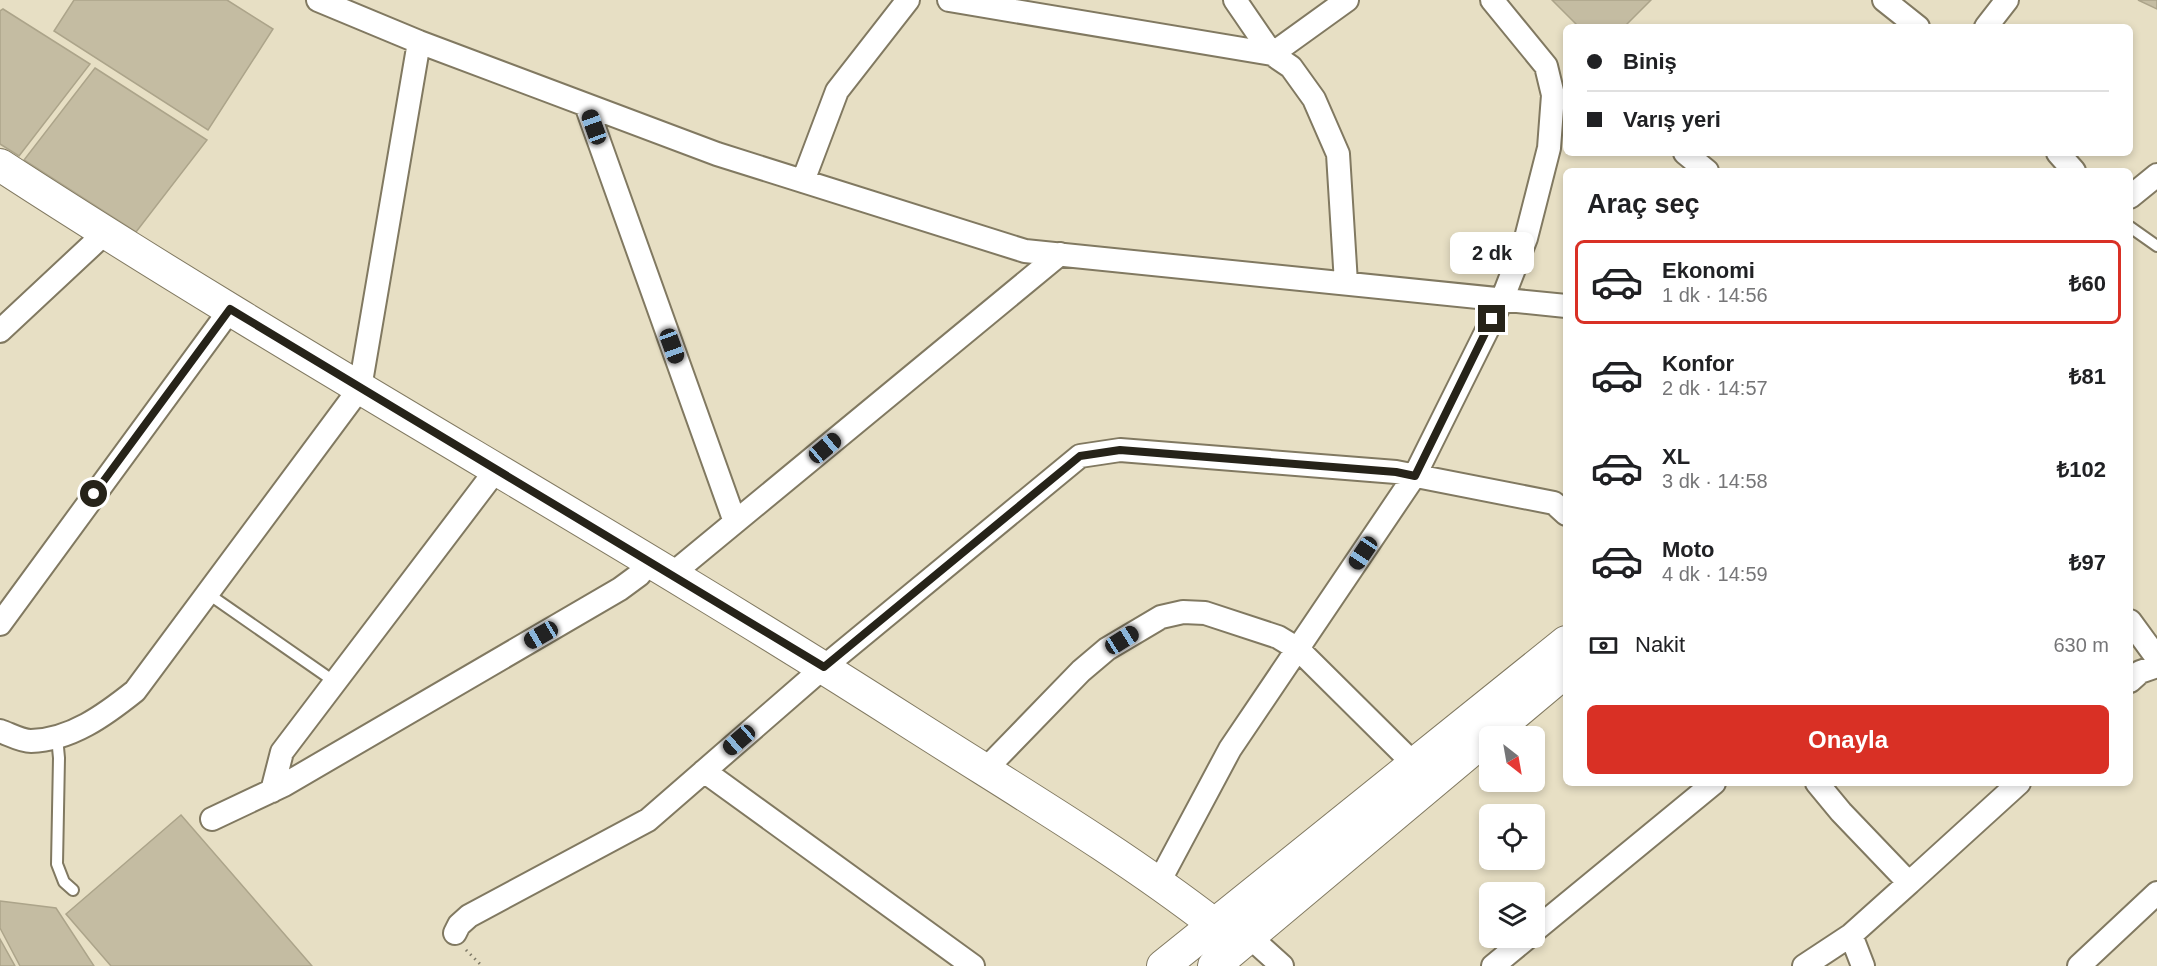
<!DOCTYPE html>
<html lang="tr">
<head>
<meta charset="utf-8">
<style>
	:root { --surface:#fff; --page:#f2f2f2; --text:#202124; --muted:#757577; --line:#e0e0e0; --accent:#d93025 }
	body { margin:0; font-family:Helvetica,sans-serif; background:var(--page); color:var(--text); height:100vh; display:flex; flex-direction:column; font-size:22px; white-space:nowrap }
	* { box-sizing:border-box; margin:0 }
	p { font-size:20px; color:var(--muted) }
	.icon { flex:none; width:33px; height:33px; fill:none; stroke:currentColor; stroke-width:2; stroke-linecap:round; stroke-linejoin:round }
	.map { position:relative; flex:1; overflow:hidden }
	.side { position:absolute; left:1563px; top:168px; width:570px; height:618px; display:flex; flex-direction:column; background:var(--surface); border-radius:9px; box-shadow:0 3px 9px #0003 }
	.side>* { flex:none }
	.guide { position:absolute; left:1563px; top:24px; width:570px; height:132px; border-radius:9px; box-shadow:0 3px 9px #0003; display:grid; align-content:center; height:132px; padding:0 24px; background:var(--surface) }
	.needle { width:39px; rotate:149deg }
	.tools { position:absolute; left:1479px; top:726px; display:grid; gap:12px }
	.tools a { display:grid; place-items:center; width:66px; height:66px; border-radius:9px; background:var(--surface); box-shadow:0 3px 9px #0003; font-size:30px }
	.end { position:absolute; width:27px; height:27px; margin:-14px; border:8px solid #262319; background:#fff; box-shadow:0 0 0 3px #fff }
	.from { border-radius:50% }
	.bubble { position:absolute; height:42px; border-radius:9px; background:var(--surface); box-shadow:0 3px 9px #0003; font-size:20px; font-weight:800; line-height:42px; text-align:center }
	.car { position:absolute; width:18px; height:36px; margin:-18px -9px; border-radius:8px; box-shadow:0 0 4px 2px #0007; background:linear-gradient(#222 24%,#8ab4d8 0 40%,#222 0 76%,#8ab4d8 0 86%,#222 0) }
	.guide b { display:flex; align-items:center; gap:21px; height:57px; font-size:22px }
	.guide b+b { border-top:2px solid var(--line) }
	.guide i { width:15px; height:15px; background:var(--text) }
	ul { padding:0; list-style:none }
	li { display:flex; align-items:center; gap:18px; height:84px; margin:0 12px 9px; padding:0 12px; border:3px solid transparent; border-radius:9px }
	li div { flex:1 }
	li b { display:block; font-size:22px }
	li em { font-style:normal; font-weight:800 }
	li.selected { border-color:var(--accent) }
	li>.icon { width:54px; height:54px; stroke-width:1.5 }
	h2 { padding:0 24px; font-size:27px; line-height:72px }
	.pay { display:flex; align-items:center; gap:15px; height:66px; padding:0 24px; font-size:22px }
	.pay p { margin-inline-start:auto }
	.action { display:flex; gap:12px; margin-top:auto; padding:12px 24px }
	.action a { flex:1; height:69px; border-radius:9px; background:var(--accent); color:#fff; font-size:24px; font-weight:800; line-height:69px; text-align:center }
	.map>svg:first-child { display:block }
</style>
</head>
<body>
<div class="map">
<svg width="2157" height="966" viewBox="0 0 2157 966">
	<rect width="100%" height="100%" fill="#e7dfc4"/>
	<path fill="#c4bca2" stroke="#aca48a" stroke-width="1.5" d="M74 0H227L273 29 208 130 54 31Z
		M1552 0H1651L1624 27H1579Z
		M2138 0H2157V9Z
		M3 9 90 64 19 156 0 144V11Z
		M95 68 207 140 136 232 24 160Z
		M181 815 312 966H111L66 914Z
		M0 901 56 908 94 966H20L0 928Z
		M0 939 15 966H0Z"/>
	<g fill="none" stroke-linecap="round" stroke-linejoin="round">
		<defs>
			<path id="lane" d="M2130 227 2157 246
				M207 593 335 682
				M57 737 59 758 57 864 64 882 73 890"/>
			<path id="street" d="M318 0 419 42 717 154 1025 251 1566 306
				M949 0 1272 54 1291 67 1314 99 1338 154 1346 283
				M1235 0 1272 54 1347 0
				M1884 0 1918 27
				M1986 27 2007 0
				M586 105 735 522
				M1685 153 1707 171
				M2058 153 2074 171
				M803 181 837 91 908 0
				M2130 197 2157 175
				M0 331 105 233
				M671 575 1060 254
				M2130 621 2157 658
				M0 624 230 310
				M2130 681 2140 672 2157 666
				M0 731C9 734 21 741 31 741 71 740 105 715 135 691L360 388 419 42
				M985 770 1081 671 1107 649 1161 617 1183 612 1205 613 1278 637 1298 649 1414 764
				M704 771 973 966
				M1817 783 1841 812 1909 883 2019 783
				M272 791 282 752 496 470
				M212 819 284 785 620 589 639 575 650 562
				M1159 882 1230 749 1415 475 1502 300 1526 238 1549 148 1553 95 1546 66 1492 0
				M1534 931 1714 783
				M1235 932 1250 937 1282 966
				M455 933 459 925 469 916 648 820 824 667 1080 456 1120 450 1396 472 1554 503 1566 514
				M1851 935 1863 966
				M1493 966 1527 938
				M1804 966 1851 935 1909 883
				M2079 966 2157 893"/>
			<path id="secondary" d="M0 165C298 359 610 530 909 722 1012 788 1118 850 1215 925
				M1163 966 1566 642
				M1214 966 1566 671"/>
		</defs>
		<use href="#lane" stroke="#817961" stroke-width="14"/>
		<use href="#street" stroke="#817961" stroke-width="26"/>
		<use href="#secondary" stroke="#817961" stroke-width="34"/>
		<path stroke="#7d7866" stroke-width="3" stroke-dasharray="1.5 4.5" stroke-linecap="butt" d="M466 950 482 966"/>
		<use href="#lane" stroke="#fff" stroke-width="10"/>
		<use href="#street" stroke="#fff" stroke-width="22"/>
		<use href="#secondary" stroke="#fff" stroke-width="32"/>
	</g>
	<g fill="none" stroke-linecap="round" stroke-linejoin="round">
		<path stroke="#262319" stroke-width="8" d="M94 494 230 309 824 667 1080 456 1120 450 1396 472 1415 476 1492 319"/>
	</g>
</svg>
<div class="tools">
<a><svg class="needle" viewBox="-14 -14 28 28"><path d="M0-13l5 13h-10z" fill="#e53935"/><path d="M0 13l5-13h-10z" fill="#757577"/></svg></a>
<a><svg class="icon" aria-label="locate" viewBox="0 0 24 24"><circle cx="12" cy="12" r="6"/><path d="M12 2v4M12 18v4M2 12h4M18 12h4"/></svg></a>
<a><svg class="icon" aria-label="layers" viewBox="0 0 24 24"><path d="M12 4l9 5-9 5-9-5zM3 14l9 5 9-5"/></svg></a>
</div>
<i class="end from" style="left:94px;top:494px"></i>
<i class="end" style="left:1492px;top:319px"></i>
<div class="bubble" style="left:1450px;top:232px;width:84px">2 dk</div>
<i class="car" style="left:594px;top:127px;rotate:340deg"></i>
<i class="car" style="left:672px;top:346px;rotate:160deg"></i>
<i class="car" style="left:825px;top:448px;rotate:50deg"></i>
<i class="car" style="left:1363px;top:553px;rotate:214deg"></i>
<i class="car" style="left:541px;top:635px;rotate:240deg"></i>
<i class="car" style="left:1122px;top:640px;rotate:58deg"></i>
<i class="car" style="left:739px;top:740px;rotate:229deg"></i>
<div class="guide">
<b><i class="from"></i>Biniş</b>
<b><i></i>Varış yeri</b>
</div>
<section class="side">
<h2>Araç seç</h2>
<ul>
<li class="selected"><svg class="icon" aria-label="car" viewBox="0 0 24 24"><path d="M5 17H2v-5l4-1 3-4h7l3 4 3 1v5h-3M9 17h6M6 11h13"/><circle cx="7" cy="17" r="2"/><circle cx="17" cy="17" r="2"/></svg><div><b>Ekonomi</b><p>1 dk · 14:56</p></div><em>₺60</em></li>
<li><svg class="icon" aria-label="car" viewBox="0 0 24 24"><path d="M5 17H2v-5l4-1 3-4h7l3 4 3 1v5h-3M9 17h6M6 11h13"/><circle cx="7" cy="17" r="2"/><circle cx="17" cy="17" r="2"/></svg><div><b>Konfor</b><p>2 dk · 14:57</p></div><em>₺81</em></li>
<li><svg class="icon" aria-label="car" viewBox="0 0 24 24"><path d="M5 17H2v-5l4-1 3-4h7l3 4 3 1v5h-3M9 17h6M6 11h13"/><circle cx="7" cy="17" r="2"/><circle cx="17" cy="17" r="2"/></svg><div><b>XL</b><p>3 dk · 14:58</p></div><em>₺102</em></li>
<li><svg class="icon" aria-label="car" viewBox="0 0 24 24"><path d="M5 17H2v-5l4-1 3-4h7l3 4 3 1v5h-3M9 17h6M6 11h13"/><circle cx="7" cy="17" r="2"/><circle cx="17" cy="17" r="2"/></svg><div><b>Moto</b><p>4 dk · 14:59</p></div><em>₺97</em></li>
</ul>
<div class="pay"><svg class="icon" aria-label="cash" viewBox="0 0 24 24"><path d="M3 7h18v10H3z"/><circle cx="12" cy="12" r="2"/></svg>Nakit<p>630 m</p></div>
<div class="action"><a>Onayla</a></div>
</section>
</div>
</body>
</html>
